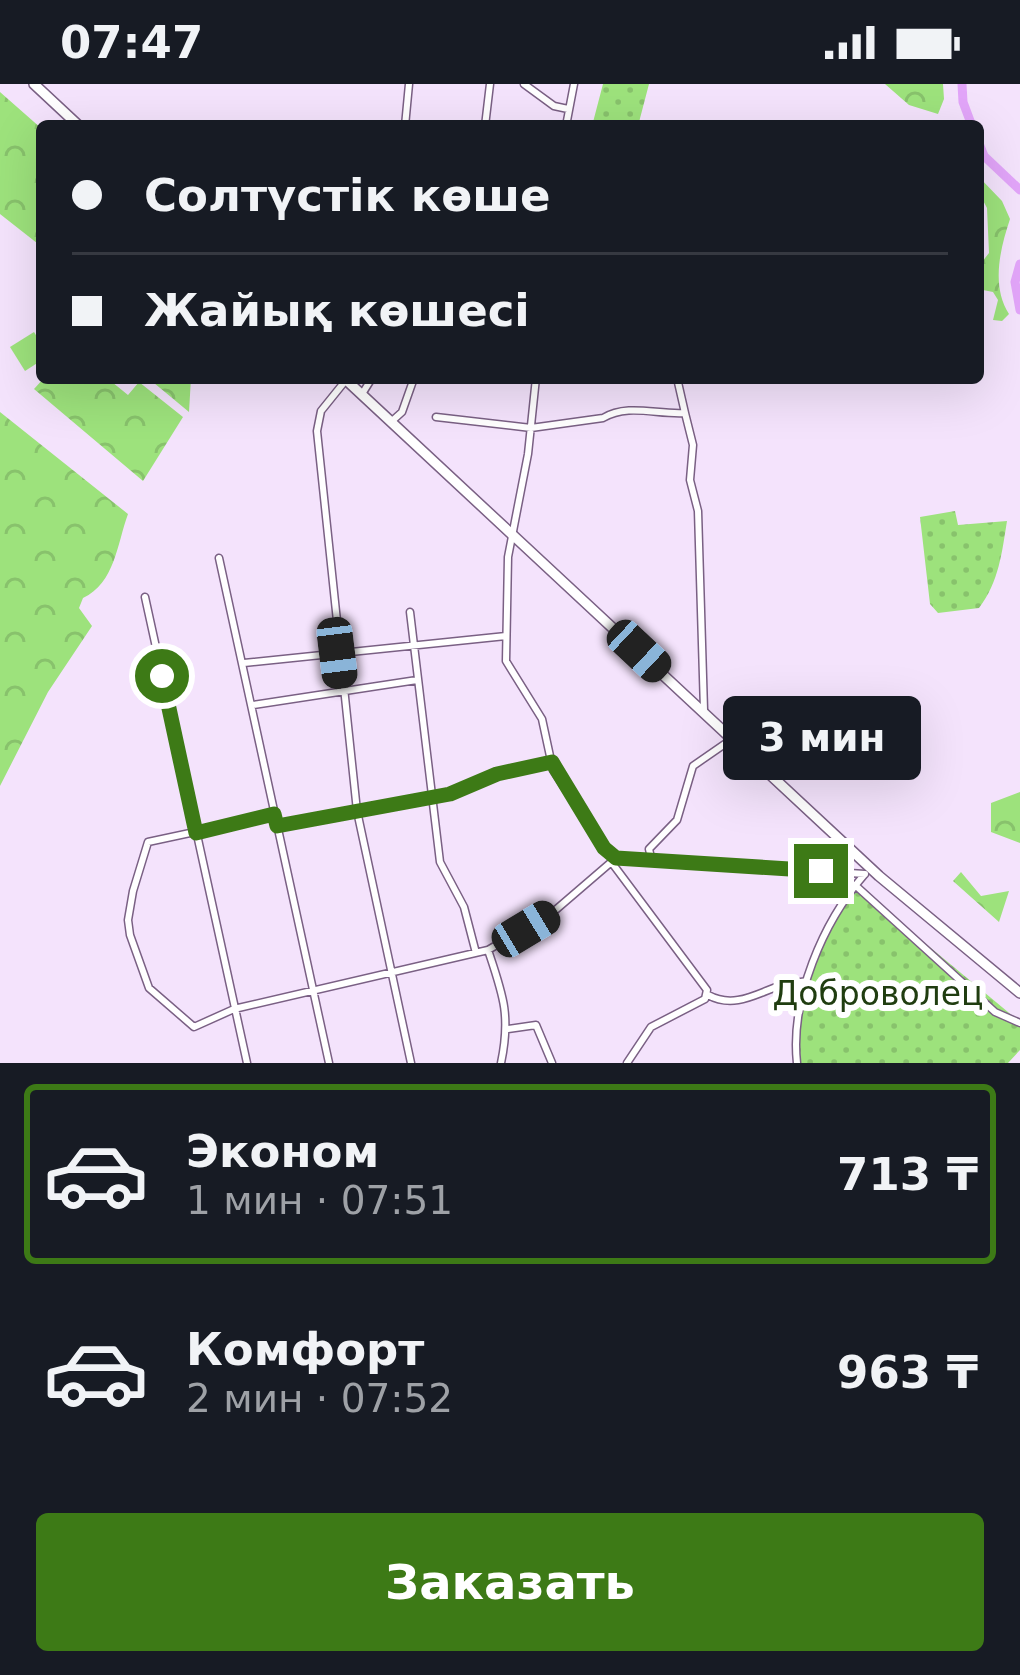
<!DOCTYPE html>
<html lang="ru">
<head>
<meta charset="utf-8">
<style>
	:root { --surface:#171b24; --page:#242831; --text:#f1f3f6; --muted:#9ea1a6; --line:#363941; --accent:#3d7a16 }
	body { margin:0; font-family:"DejaVu Sans",sans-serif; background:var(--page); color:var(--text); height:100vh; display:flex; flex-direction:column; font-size:45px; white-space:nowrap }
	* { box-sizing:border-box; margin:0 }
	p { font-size:39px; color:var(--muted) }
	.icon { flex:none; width:66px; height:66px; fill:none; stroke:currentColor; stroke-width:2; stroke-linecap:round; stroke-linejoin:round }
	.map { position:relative; height:979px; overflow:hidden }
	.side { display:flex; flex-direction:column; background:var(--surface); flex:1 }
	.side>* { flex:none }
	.guide { position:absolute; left:36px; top:36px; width:948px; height:264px; border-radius:12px; box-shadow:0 12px 48px #0002; display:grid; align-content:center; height:264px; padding:0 36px; background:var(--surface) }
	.end { position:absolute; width:54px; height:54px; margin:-27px; border:15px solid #3d7a16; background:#fff; box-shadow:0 0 0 6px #fff }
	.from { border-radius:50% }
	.bubble { position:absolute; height:84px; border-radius:12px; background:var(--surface); box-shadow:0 12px 48px #0002; font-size:39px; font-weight:800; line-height:84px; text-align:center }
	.car { position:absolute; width:36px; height:72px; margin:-36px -18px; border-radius:15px; box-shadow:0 0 9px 3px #0007; background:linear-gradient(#222 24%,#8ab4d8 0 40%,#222 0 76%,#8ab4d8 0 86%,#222 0) }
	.guide b { display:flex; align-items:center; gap:42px; height:114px; font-size:45px }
	.guide b+b { border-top:3px solid var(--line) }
	.guide i { width:30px; height:30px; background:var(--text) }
	ul { padding:21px 0 0; list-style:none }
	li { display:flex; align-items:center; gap:36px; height:180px; margin:0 24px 18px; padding:0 12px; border:6px solid transparent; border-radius:12px }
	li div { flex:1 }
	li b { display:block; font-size:45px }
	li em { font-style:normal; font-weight:800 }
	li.selected { border-color:var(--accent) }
	li>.icon { width:108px; height:108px; stroke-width:1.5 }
	.action { display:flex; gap:24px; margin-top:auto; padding:24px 36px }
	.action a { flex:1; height:138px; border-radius:12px; background:var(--accent); color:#fff; font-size:48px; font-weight:800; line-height:138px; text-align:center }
	.status { display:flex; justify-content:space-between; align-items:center; height:84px; padding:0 60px; background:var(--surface); direction:ltr }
	.status svg { height:33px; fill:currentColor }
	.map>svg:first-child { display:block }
</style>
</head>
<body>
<div class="status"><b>07:47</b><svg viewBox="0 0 49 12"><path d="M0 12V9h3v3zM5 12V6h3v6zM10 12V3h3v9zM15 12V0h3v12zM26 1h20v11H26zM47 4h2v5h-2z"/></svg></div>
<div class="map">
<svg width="1020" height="979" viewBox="0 0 1020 979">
	<defs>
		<pattern id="green-dots" width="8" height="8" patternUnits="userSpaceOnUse" patternTransform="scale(3)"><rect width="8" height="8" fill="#9de27c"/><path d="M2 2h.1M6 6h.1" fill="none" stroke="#88c26c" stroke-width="1.8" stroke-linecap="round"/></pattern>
		<pattern id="forest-crowns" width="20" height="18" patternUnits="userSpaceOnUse" patternTransform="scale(3)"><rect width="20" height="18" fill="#9de27c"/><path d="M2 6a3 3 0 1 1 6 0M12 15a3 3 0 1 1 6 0" fill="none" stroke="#88c26c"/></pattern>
	</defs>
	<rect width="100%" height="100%" fill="#f4e3fc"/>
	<path fill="url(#green-dots)" d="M603 0H649L638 42H592Z
		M955 427 958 441 1007 437C1002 468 999 498 979 524L938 529 930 520 920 433Z
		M855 801 1020 938V966L1008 979H800C785 928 827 844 855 801Z"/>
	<path fill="url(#forest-crowns)" d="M885 0H943L944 15 938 30 909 21Z
		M0 8 42 45V163L0 130Z
		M978 92 1002 117 1010 135C1000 165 991 202 1009 230L1002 237 993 236 998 216 993 208 978 205V183L989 169 987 124 978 107Z
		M44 294H107L128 311 139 298 183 333 143 397 34 305Z
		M148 294H191L189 328Z
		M0 328 128 430C117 460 115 499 83 514L79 524 92 542 48 608 0 702Z
		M1020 708V759L991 748V719Z
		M961 788 981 812 1009 807 999 838 953 797Z"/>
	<path fill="#9de27c" d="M34 248 42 261V276L25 287 10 263Z"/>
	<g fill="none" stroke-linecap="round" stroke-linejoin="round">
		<path stroke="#e2a5f9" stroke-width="9" d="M962 0 963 18 972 42
			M978 57 984 72 1020 106
			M1020 180 1015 198 1020 226"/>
		<defs>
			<path id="minor" d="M524 0 554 22 568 25
				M405 42 409 0
				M485 42 490 0
				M566 42 574 0
				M536 294 528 370 508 473 506 577 542 635 553 686 604 764 616 774
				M677 294 685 329
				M346 296 321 327 317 347 357 727 411 979
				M362 310 372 294
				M436 333 531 344 603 334C628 319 657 331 685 329L693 361 690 396 698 427 704 626
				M392 337 402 328 414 294
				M219 474 329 979
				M145 513 247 979
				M410 528 440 778 464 823 476 869
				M244 579 506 552
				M253 621 417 596
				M274 731 148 758 133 807 128 836 130 851 149 904 194 943 234 925 488 866 552 829 616 774
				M277 742 450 710 497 690 552 678
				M616 774 865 790
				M652 778 649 765 677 736 693 682 732 655
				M612 779 707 906 705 915 651 943 627 979
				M855 801 995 928 1020 939
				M488 866C503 911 511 931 501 979
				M708 911C732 924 753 912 776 903 785 899 796 899 807 897
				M508 945 536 941 552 979
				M797 979C790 915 823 838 864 791"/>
			<path id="major" d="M34 0 79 42
				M344 294 879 792 1020 909"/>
		</defs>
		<use href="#minor" stroke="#7a6084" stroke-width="9"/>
		<use href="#major" stroke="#7a6084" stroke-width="12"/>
		<use href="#minor" stroke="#fff" stroke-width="6"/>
		<use href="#major" stroke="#fff" stroke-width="9"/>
	</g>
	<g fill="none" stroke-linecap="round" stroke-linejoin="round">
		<path stroke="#3d7a16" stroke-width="15" d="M162 592 196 749 274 730 277 742 450 710 497 690 552 678 604 764 616 774 821 787"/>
	</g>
	<g text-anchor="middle" stroke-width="12" stroke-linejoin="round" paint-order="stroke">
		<g font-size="33" fill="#203d10" stroke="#fff">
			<text x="878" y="921">Доброволец</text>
		</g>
	</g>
</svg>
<i class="end from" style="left:162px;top:592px"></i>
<i class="end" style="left:821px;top:787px"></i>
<div class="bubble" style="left:723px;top:612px;width:198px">3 мин</div>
<i class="car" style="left:639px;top:567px;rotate:133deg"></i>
<i class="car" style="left:337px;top:569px;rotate:173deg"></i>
<i class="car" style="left:526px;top:845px;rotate:59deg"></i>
<div class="guide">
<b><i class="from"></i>Солтүстік көше</b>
<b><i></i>Жайық көшесі</b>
</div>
</div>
<section class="side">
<ul>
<li class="selected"><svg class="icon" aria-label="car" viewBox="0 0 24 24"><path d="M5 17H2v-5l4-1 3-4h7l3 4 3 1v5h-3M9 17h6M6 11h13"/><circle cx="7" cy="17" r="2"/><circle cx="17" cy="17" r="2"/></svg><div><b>Эконом</b><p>1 мин · 07:51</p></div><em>713 ₸</em></li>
<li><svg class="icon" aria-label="car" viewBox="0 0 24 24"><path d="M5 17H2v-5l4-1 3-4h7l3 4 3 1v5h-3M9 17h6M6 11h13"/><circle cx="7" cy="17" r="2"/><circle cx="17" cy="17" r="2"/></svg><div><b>Комфорт</b><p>2 мин · 07:52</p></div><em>963 ₸</em></li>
</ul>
<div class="action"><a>Заказать</a></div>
</section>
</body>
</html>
